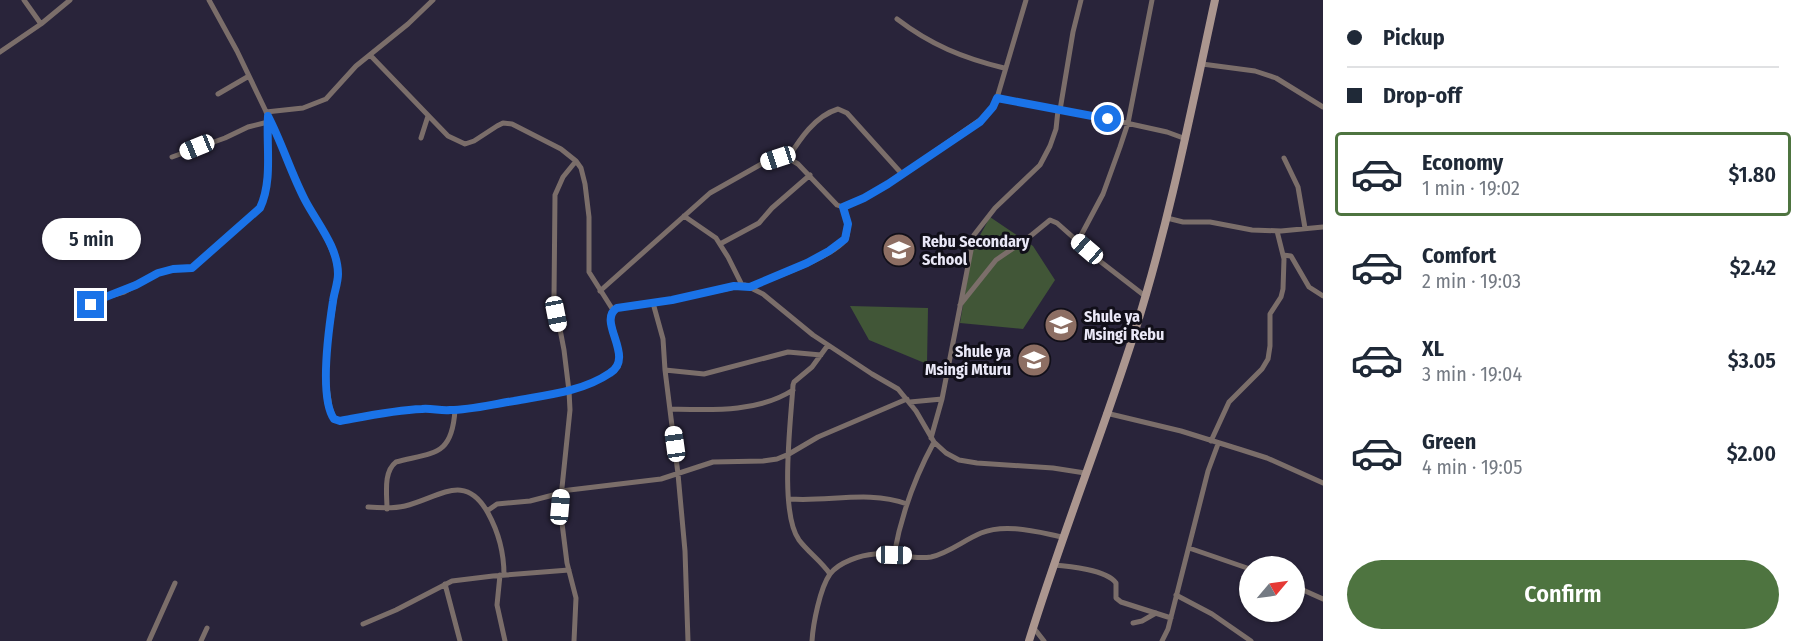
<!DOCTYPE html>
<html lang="en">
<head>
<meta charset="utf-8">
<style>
	:root { --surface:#fff; --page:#f6f6f7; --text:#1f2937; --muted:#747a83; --line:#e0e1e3; --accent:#4e7440 }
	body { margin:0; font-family:"Fira Sans Condensed",sans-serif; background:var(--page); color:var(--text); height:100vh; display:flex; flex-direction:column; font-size:22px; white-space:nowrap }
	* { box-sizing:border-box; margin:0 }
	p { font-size:20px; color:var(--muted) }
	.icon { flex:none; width:33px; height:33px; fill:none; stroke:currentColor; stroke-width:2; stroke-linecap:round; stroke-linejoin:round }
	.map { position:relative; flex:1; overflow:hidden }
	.details { display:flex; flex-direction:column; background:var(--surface); width:480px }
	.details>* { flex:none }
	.top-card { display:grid; align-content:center; height:132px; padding:0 24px; background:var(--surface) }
	.needle { width:39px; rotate:61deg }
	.buttons { position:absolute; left:1239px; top:556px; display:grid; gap:12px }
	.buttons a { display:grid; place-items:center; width:66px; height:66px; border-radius:50%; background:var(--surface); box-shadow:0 2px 4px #0004; font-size:30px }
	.end { position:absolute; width:27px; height:27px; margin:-14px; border:8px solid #1a73e8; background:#fff; box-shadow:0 0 0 3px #fff }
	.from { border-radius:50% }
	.bubble { position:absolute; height:42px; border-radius:21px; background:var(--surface); box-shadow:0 2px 4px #0004; font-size:20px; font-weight:600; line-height:42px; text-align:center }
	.car { position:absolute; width:18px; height:36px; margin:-18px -9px; border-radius:8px; box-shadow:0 0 4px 2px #0007; background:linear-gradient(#fff 24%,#345 0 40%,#fff 0 76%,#345 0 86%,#fff 0) }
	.top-card b { display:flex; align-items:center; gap:21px; height:57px; font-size:22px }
	.top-card b+b { border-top:2px solid var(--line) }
	.top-card i { width:15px; height:15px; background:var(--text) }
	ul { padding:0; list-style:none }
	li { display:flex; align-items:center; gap:18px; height:84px; margin:0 12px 9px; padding:0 12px; border:3px solid transparent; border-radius:6px }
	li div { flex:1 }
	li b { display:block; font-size:22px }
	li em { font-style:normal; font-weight:600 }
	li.selected { border-color:var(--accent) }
	li>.icon { width:54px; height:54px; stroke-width:1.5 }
	.primary-button { display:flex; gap:12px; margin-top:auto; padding:12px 24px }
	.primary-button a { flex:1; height:69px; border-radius:36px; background:var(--accent); color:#fff; font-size:24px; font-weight:600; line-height:69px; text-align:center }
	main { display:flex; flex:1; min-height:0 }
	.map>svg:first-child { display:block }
</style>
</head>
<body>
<main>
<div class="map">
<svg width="1323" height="641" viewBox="0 0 1323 641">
	<rect width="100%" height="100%" fill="#29243a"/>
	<path fill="#415637" d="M990 217 1033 246 1055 280 1023 329 960 323 972 250Z
		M850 306 928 308 927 364 869 340Z"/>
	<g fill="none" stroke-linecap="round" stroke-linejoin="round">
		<path stroke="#7b6e6a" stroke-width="5" d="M24 0 41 24
			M209 0 237 51 272 124 305 201 325 234 335 258 338 275 326 355 327 387 330 407 334 419 340 421C363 417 386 412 409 410 423 408 436 411 450 410 480 409 603 390 618 367 623 358 613 328 610 318L611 313 617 308 657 303 745 285 763 294 813 335 872 374 898 389 916 411 934 442 946 453 959 460 977 463 1053 468 1085 473
			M897 19C931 45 963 58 1004 68
			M0 52 41 24 70 0
			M370 55 448 136 465 144 474 141 497 126 503 123 512 124 561 149 576 161 581 168 585 184 589 217V272L613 310
			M1202 64 1255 71 1276 78 1323 107
			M218 94 249 76
			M997 98 1108 119 1167 132 1186 139
			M1060 110 1073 32 1081 0
			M266 112 303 108 326 99 356 66 408 24 433 0
			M421 138 428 116
			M172 157 225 138 248 127 268 122
			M788 158C800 139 815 116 838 109L847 113 902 174
			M1284 158 1298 187 1305 228
			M684 216 716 238 728 257 742 285
			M1167 218 1183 222H1210L1252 230 1281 231 1323 227
			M1078 241 1103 194 1120 147 1128 123 1152 0
			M720 244 759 223 772 208 810 175
			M1283 255 1291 256 1309 287 1323 296
			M751 287C772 278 833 257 845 240 851 231 846 217 843 207
			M600 291 710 193 765 162 778 158H788L798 164 837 205 843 207 864 198 888 184 987 115 993 107 997 98 1026 0
			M653 303 663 339 665 370 678 474 685 551 688 641
			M91 305 103 298 124 292 158 273 173 269 192 268 260 208C273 182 266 146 268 118
			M960 305 996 260 1028 238 1050 220 1057 223 1101 262 1145 296
			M828 345 812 367 794 382 793 385C791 420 779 512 799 540 808 552 821 561 830 574
			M665 370 704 374 788 352 821 355
			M910 402 942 399
			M670 409C711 410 757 413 793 390
			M1106 413 1181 431 1242 450 1267 458 1323 483
			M931 438 942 399 974 235 995 208 1040 165 1050 146 1056 129 1058 110
			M1211 441 1229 402 1262 369 1268 359 1270 346V314L1281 297 1283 289 1284 259 1277 231
			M561 491 661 479 713 462 763 461 777 459 789 454 818 437 907 399
			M790 499C829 502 869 490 907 504
			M368 507C380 508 392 509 405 506 439 498 465 471 488 513 499 533 504 553 504 575
			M387 509C387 494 383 472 396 462 435 452 452 456 455 410
			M487 511 497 504 530 501 561 493
			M1189 548 1250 569
			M894 555C901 516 915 477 934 442
			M1053 565C1069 566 1107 570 1116 583V598L1121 602 1171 618
			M500 575 497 605 505 641
			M445 584 460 641
			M1294 586 1323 599
			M1176 595 1212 614 1251 641
			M1133 623 1142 621 1156 613
			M363 624 396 610 452 581 493 576 569 570
			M1033 627 1044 641
			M149 641 175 583
			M201 641 207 628
			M574 641 576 598 567 563 560 507 570 410 569 391 564 350 554 298 555 195 563 177 576 161
			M812 641C813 624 820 588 830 574 839 562 861 555 875 554 893 553 913 560 931 557 949 553 964 540 981 533 1006 523 1037 532 1063 537
			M1162 641 1168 629 1208 471 1218 444"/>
		<path stroke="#ab968f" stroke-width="8" d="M1029 641C1061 537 1102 435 1135 331 1169 223 1191 111 1215 0"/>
	</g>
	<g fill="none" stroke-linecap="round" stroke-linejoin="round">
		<path stroke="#1a73e8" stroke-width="8" d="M91 305 103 298 136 285 158 273 173 269 192 268 260 208C273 181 266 145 268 116 282 143 291 173 305 200 317 223 338 247 338 274 338 283 334 293 333 301 329 327 319 398 334 419L340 421C367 416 395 410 422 409 431 408 441 411 450 410 471 410 493 404 514 401 546 395 582 392 610 373 636 357 596 321 617 308L672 300 734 286 750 287 807 263 829 251 845 239 848 224 843 207 864 198 888 184 980 122 993 107 997 98 1108 119"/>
	</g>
	<defs>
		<symbol id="school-disc" viewBox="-11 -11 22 22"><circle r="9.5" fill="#8d6e63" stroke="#110f19"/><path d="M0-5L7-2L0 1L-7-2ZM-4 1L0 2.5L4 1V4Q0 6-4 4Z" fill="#fff"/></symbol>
	</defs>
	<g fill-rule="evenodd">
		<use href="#school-disc" x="880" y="231" width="38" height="38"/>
		<use href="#school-disc" x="1042" y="306" width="38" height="38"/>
		<use href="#school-disc" x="1015" y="341" width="38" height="38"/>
	</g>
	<g text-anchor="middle" stroke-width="6" stroke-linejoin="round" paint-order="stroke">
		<g font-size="16" font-weight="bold" fill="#eae8f7" stroke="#110f19" text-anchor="start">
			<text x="922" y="247">Rebu Secondary<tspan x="922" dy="18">School</tspan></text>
			<text x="1084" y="322">Shule ya<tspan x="1084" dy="18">Msingi Rebu</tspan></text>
			<text x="1011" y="357" text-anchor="end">Shule ya<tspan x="1011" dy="18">Msingi Mturu</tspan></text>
		</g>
	</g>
</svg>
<div class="buttons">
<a><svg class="needle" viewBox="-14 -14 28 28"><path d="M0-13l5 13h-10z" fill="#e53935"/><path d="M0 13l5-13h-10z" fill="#747a83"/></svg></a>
</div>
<i class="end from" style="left:1108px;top:119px"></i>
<i class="end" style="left:91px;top:305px"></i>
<div class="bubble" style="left:42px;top:218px;width:99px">5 min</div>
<i class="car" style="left:197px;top:147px;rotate:248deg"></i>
<i class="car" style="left:778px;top:158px;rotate:252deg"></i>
<i class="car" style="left:1087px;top:249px;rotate:311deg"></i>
<i class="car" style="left:556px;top:314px;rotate:169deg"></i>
<i class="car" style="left:675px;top:444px;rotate:352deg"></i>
<i class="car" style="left:560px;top:507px;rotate:5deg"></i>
<i class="car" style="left:894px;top:555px;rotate:91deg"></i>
</div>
<section class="details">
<div class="top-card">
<b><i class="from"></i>Pickup</b>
<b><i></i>Drop-off</b>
</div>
<ul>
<li class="selected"><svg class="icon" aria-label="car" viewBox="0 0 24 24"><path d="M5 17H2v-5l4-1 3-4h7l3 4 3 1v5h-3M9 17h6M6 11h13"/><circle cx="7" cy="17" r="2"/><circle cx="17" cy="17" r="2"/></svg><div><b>Economy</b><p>1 min · 19:02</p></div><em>$1.80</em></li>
<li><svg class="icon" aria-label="car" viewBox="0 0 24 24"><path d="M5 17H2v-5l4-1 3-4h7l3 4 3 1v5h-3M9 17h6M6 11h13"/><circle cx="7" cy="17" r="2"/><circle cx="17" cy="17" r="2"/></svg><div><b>Comfort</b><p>2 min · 19:03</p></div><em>$2.42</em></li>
<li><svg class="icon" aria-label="car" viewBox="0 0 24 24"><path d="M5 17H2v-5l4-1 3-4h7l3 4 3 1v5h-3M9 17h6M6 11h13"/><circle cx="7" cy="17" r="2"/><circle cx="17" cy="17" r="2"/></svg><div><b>XL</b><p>3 min · 19:04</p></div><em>$3.05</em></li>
<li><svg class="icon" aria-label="car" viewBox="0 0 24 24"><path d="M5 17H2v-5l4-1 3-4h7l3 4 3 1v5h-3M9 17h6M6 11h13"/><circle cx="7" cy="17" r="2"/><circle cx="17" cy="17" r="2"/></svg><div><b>Green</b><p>4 min · 19:05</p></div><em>$2.00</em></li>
</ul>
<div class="primary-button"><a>Confirm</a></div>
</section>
</main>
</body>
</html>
